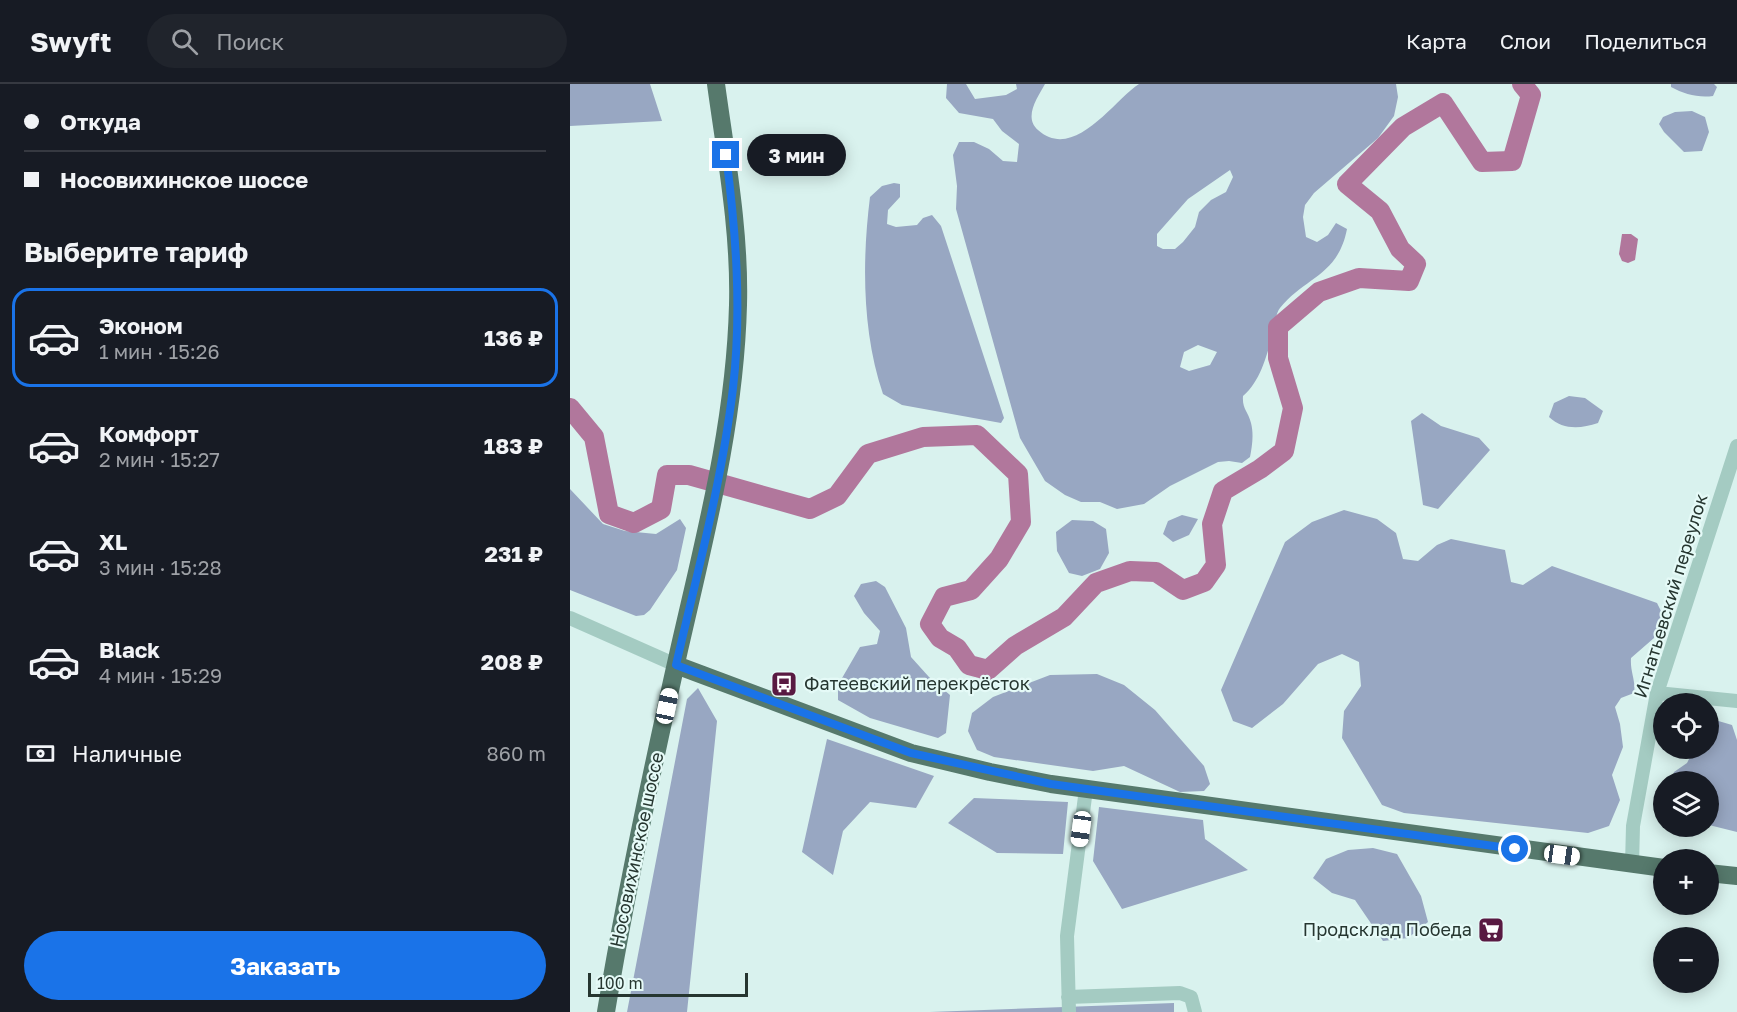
<!DOCTYPE html>
<html lang="ru">
<head>
<meta charset="utf-8">
<style>
	:root { --surface:#171b24; --page:#20242c; --text:#f1f3f6; --muted:#9ea1a6; --line:#363941; --accent:#1a73e8 }
	body { margin:0; font-family:"Golos Text",sans-serif; background:var(--page); color:var(--text); height:100vh; display:flex; flex-direction:column; font-size:22px; white-space:nowrap }
	* { box-sizing:border-box; margin:0 }
	p { font-size:20px; color:var(--muted) }
	.icon { flex:none; width:33px; height:33px; fill:none; stroke:currentColor; stroke-width:2; stroke-linecap:round; stroke-linejoin:round }
	.map { position:relative; flex:1; overflow:hidden }
	.sheet { display:flex; flex-direction:column; background:var(--surface); width:570px }
	.sheet>* { flex:none }
	.guide { display:grid; align-content:center; height:132px; padding:0 24px; background:var(--surface) }
	.fabs { position:absolute; left:1083px; top:609px; display:grid; gap:12px }
	.fabs a { display:grid; place-items:center; width:66px; height:66px; border-radius:50%; background:var(--surface); box-shadow:0 3px 15px #0003; font-size:30px }
	.scale { position:absolute; left:18px; bottom:15px; width:160px; box-sizing:border-box; padding-left:6px; border:3px solid #263630; border-top:0; font-size:16px; line-height:21px; white-space:nowrap; color:#263630; -webkit-text-stroke:4px #e5faf7; paint-order:stroke }
	.end { position:absolute; width:27px; height:27px; margin:-14px; border:8px solid #1a73e8; background:#fff; box-shadow:0 0 0 3px #fff }
	.from { border-radius:50% }
	.bubble { position:absolute; height:42px; border-radius:21px; background:var(--surface); box-shadow:0 3px 15px #0003; font-size:20px; font-weight:700; line-height:42px; text-align:center }
	.car { position:absolute; width:18px; height:36px; margin:-18px -9px; border-radius:8px; box-shadow:0 0 4px 2px #0007; background:linear-gradient(#fff 24%,#345 0 40%,#fff 0 76%,#345 0 86%,#fff 0) }
	.guide b { display:flex; align-items:center; gap:21px; height:57px; font-size:22px }
	.guide b+b { border-top:2px solid var(--line) }
	.guide i { width:15px; height:15px; background:var(--text) }
	ul { padding:0; list-style:none }
	li { display:flex; align-items:center; gap:18px; height:99px; margin:0 12px 9px; padding:0 12px; border:3px solid transparent; border-radius:18px }
	li div { flex:1 }
	li b { display:block; font-size:22px }
	li em { font-style:normal; font-weight:700 }
	li.selected { border-color:var(--accent) }
	li>.icon { width:54px; height:54px; stroke-width:1.5 }
	h2 { padding:0 24px; font-size:27px; line-height:72px }
	.pay { display:flex; align-items:center; gap:15px; height:66px; padding:0 24px; font-size:22px }
	.pay p { margin-inline-start:auto }
	.primary-button { display:flex; gap:12px; margin-top:auto; padding:12px 24px }
	.primary-button a { flex:1; height:69px; border-radius:36px; background:var(--accent); color:#fff; font-size:24px; font-weight:700; line-height:69px; text-align:center }
	header { display:flex; align-items:center; gap:36px; box-sizing:border-box; height:84px; padding:0 30px; background:var(--surface); border-bottom:2px solid var(--line) }
	header strong { font-size:28px }
	nav { display:flex; gap:33px; margin-inline-start:auto; font-size:21px }
	.search { width:420px; height:54px; background:var(--page); display:flex; align-items:center; gap:15px; box-sizing:border-box; padding:0 21px; border-radius:33px; color:var(--muted); font-size:22px }
	main { display:flex; flex:1; min-height:0 }
	.map>svg:first-child { display:block }
</style>
</head>
<body>
<header>
<strong>Swyft</strong>
<div class="search"><svg class="icon" aria-label="search" viewBox="0 0 24 24"><circle cx="10" cy="10" r="6"/><path d="M15 15l6 6"/></svg>Поиск</div>
<nav><a>Карта</a><a>Слои</a><a>Поделиться</a></nav>
</header>
<main>
<section class="sheet">
<div class="guide">
<b><i class="from"></i>Откуда</b>
<b><i></i>Носовихинское шоссе</b>
</div>
<h2>Выберите тариф</h2>
<ul>
<li class="selected"><svg class="icon" aria-label="car" viewBox="0 0 24 24"><path d="M5 17H2v-5l4-1 3-4h7l3 4 3 1v5h-3M9 17h6M6 11h13"/><circle cx="7" cy="17" r="2"/><circle cx="17" cy="17" r="2"/></svg><div><b>Эконом</b><p>1 мин · 15:26</p></div><em>136 ₽</em></li>
<li><svg class="icon" aria-label="car" viewBox="0 0 24 24"><path d="M5 17H2v-5l4-1 3-4h7l3 4 3 1v5h-3M9 17h6M6 11h13"/><circle cx="7" cy="17" r="2"/><circle cx="17" cy="17" r="2"/></svg><div><b>Комфорт</b><p>2 мин · 15:27</p></div><em>183 ₽</em></li>
<li><svg class="icon" aria-label="car" viewBox="0 0 24 24"><path d="M5 17H2v-5l4-1 3-4h7l3 4 3 1v5h-3M9 17h6M6 11h13"/><circle cx="7" cy="17" r="2"/><circle cx="17" cy="17" r="2"/></svg><div><b>XL</b><p>3 мин · 15:28</p></div><em>231 ₽</em></li>
<li><svg class="icon" aria-label="car" viewBox="0 0 24 24"><path d="M5 17H2v-5l4-1 3-4h7l3 4 3 1v5h-3M9 17h6M6 11h13"/><circle cx="7" cy="17" r="2"/><circle cx="17" cy="17" r="2"/></svg><div><b>Black</b><p>4 мин · 15:29</p></div><em>208 ₽</em></li>
</ul>
<div class="pay"><svg class="icon" aria-label="cash" viewBox="0 0 24 24"><path d="M3 7h18v10H3z"/><circle cx="12" cy="12" r="2"/></svg>Наличные<p>860 m</p></div>
<div class="primary-button"><a>Заказать</a></div>
</section>
<div class="map">
<svg width="1167" height="928" viewBox="0 0 1167 928">
	<rect width="100%" height="100%" fill="#d9f2ee"/>
	<path fill="#98a7c2" fill-rule="evenodd" d="M0 0H80L92 37 0 42Z
		M377 0H396L405 15 436 11 447 5 446 0H475C468 13 453 33 468 46 504 78 543 17 569 0H826L828 13 824 32 808 54 744 109 735 121 733 133 736 153 747 158 758 151 766 139 777 145C768 192 735 193 710 224 706 229 705 239 704 246 697 269 692 296 673 312 672 325 678 327 681 339 684 351 682 362 680 373L672 379 659 377 648 378 600 402 574 420 547 425 530 418H511L495 411 475 397 450 354 386 125 387 102 383 71 389 58H404L419 65 433 77 447 78 449 60 432 47 423 35 389 29 376 14ZM660 86 663 93 656 108 641 116 629 128 625 143 613 158 605 165H593L587 162V150L618 115ZM628 261 647 268 640 281 619 287 610 283 614 268Z
		M1101 0H1144L1147 3 1143 12C1128 14 1114 10 1101 3Z
		M1122 27 1135 33 1139 48 1132 67 1114 68 1094 48 1089 40 1093 33 1105 28Z
		M324 99 330 100V113L318 126 317 140 326 143 347 141 353 134 362 131 371 142 434 334 431 339 332 321 313 310C292 248 292 177 300 113L312 102Z
		M999 312 1015 314 1033 327 1028 339C1010 345 993 346 979 333L984 319Z
		M852 329 871 342 909 354 920 366 868 425 853 421 841 337Z
		M0 405 33 440 55 447 86 450 110 435 116 444 107 486 80 526 74 531 66 532 0 506Z
		M774 426 807 435 826 449 833 475 848 477 867 461 881 455 935 466 941 498 953 501 982 482 1087 519 1093 531 1084 554 1061 574C1060 588 1066 596 1064 609L1051 614 1045 623 1050 640 1053 663 1042 691 1050 716 1039 742 1018 749 834 729 812 721 772 654 774 627 791 602 789 578 772 570 748 580 713 620 682 644 663 637 651 606 715 458 742 438Z
		M612 431 628 435 619 451 603 458 593 450 598 437Z
		M502 436 523 437 536 445 539 469 530 485 512 492 499 489 487 467 486 448Z
		M306 497 315 503 336 544 341 573 359 593 380 611 376 649 368 654 300 634 268 616V601L290 563 307 560 310 547 294 529 284 512 291 500Z
		M527 590 554 601 585 626 634 682 640 700 634 707 610 708 554 682 523 687 424 673 407 666 398 647 402 629 423 613 480 591Z
		M128 604 147 637 117 928H57L117 615Z
		M1145 636 1162 641 1167 656V748L1139 741 1138 698 1101 697 1104 688 1117 679 1124 665 1138 664 1139 640Z
		M257 655 364 692 346 724 300 718 273 747 263 791 232 768Z
		M404 714 498 718 493 770 427 769 378 739Z
		M529 723 633 736 635 755 678 786 552 825 523 777Z
		M803 764 827 770 851 812 858 838 838 854 813 857 785 816 762 809 743 794 756 775 778 766Z
		M604 919V928H360Z"/>
	<path fill="#b1779c" d="M1052 150H1061L1068 155 1065 176 1058 179 1052 177 1049 170Z"/>
	<g fill="none" stroke-linecap="round" stroke-linejoin="round">
		<path stroke="#b1779c" stroke-width="20" d="M0 324 24 353 39 430 64 439 91 425 97 391H119L240 425 267 412 298 370 353 353 407 351 448 390 451 438 429 475 401 506 374 513 360 540 370 554 387 564 399 581 418 586 445 562 494 533 526 499 560 487 586 488 613 506 634 498 646 481 642 440 653 407 690 385 714 367 723 324 708 274V243L749 208 789 194 839 197 846 180 830 165 810 127 777 100 833 43 873 19 912 78 942 77 961 11 952 0"/>
		<path stroke="#a4cbc2" stroke-width="14" d="M0 534 106 581
			M1087 609 1167 617
			M1062 781 1063 742 1087 609 1167 362
			M498 913 610 909 621 913 625 928
			M499 928 497 852 516 705"/>
		<path stroke="#56796c" stroke-width="18" d="M106 581 341 669 420 688 481 700 1094 784
			M1138 789 1167 792
			M36 928C56 807 82 686 109 566 135 452 165 339 168 221 170 147 156 73 146 0"/>
	</g>
	<g fill="none" stroke-linecap="round" stroke-linejoin="round">
		<path stroke="#1a73e8" stroke-width="8" d="M156 71C166 148 172 226 163 304 152 397 127 490 106 581L341 669 481 700 945 765"/>
	</g>
	<defs>
		<symbol id="bus-square" viewBox="-11 -11 22 22"><rect x="-9" y="-9" width="18" height="18" rx="4" fill="#591a42" stroke="#e5faf7"/><path d="M-5-6H5V4H4V6H2V4H-2V6H-4V4H-5ZM-3.5-4V0h7V-4ZM-3.5 1.2v1.5H-2V1.2ZM2 1.2v1.5H3.5V1.2Z" fill="#fff"/></symbol>
		<symbol id="supermarket-square" viewBox="-11 -11 22 22"><rect x="-9" y="-9" width="18" height="18" rx="4" fill="#591a42" stroke="#e5faf7"/><path d="M-6-5.5h2.5l.6 2H6L4.5 2H-2.5L-4.4-4H-6ZM-1.5 3.2a1.3 1.3 0 1 0 .1 0ZM3 3.2a1.3 1.3 0 1 0 .1 0Z" fill="#fff"/></symbol>
	</defs>
	<g fill-rule="evenodd">
		<use href="#bus-square" x="199" y="585" width="30" height="30"/>
		<use href="#supermarket-square" x="906" y="831" width="30" height="30"/>
	</g>
	<g text-anchor="middle" stroke-width="4.5" stroke-linejoin="round" paint-order="stroke">
		<g font-size="18" fill="#263630" stroke="#e5faf7">
			<text transform="translate(1101 512) rotate(-73)" y="6">Игнатьевский переулок</text>
			<text transform="translate(67 766) rotate(-78)" y="6">Носовихинское шоссе</text>
		</g>
		<g font-size="18" fill="#263630" stroke="#e5faf7" text-anchor="start">
			<text x="234" y="606">Фатеевский перекрёсток</text>
			<text x="902" y="852" text-anchor="end">Продсклад Победа</text>
		</g>
	</g>
</svg>
<div class="fabs">
<a><svg class="icon" aria-label="locate" viewBox="0 0 24 24"><circle cx="12" cy="12" r="6"/><path d="M12 2v4M12 18v4M2 12h4M18 12h4"/></svg></a>
<a><svg class="icon" aria-label="layers" viewBox="0 0 24 24"><path d="M12 4l9 5-9 5-9-5zM3 14l9 5 9-5"/></svg></a>
<a>+</a>
<a>−</a>
</div>
<div class="scale">100 m</div>
<i class="end from" style="left:945px;top:765px"></i>
<i class="end" style="left:156px;top:71px"></i>
<div class="bubble" style="left:177px;top:50px;width:99px">3 мин</div>
<i class="car" style="left:97px;top:622px;rotate:12deg"></i>
<i class="car" style="left:511px;top:745px;rotate:188deg"></i>
<i class="car" style="left:992px;top:771px;rotate:98deg"></i>
</div>
</main>
</body>
</html>
